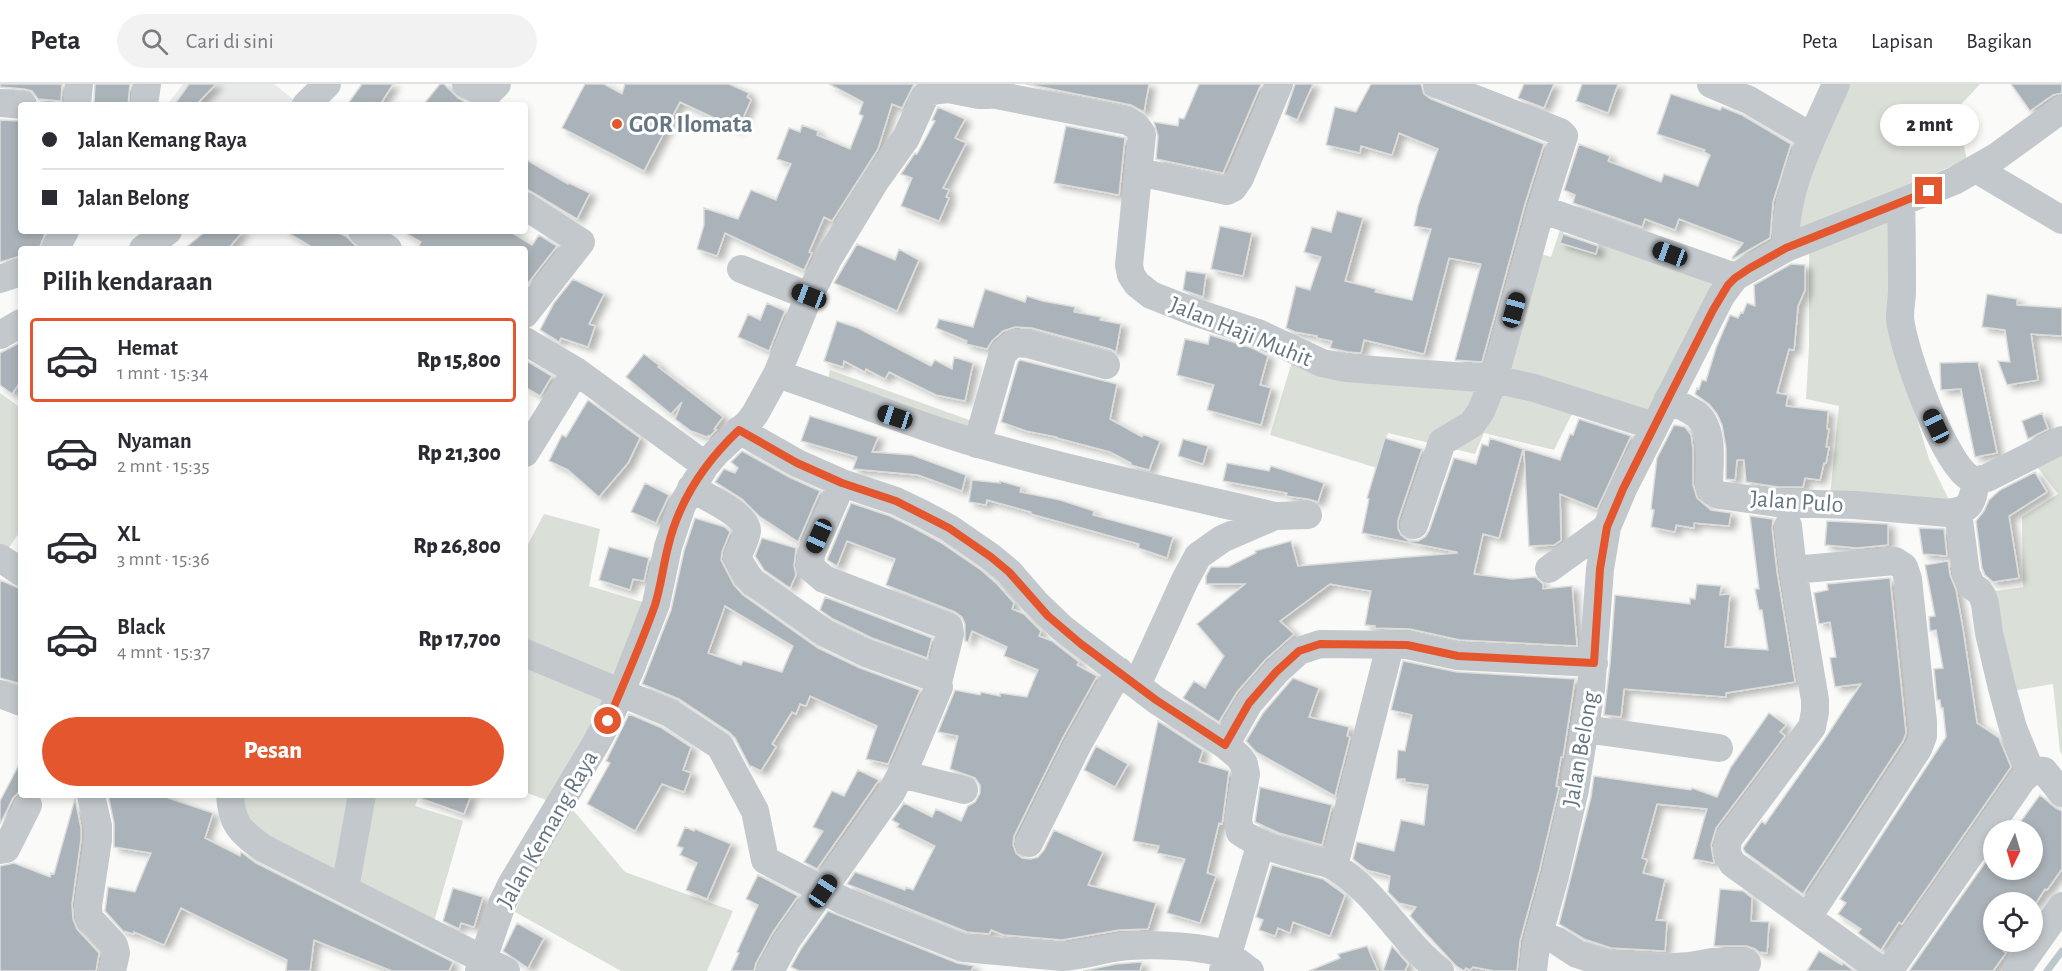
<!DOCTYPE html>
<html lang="id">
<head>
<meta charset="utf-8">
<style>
	:root { --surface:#fff; --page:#f2f2f3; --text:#2b2b33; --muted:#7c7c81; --line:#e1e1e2; --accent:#e4572e }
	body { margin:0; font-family:"Alegreya Sans",sans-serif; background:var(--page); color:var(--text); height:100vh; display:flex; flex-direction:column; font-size:22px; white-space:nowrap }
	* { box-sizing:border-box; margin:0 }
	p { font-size:20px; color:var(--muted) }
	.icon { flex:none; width:33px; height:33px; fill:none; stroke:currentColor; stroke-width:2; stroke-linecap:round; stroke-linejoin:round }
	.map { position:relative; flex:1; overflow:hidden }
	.details { position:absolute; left:18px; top:162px; width:510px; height:552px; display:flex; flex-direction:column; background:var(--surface); border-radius:6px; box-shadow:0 3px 9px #0003 }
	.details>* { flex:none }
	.hud { position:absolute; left:18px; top:18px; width:510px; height:132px; border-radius:6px; box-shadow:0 3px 9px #0003; display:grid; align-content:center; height:132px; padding:0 24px; background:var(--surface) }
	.needle { width:39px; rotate:185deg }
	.tools { position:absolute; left:1983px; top:736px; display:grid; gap:12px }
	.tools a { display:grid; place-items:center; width:60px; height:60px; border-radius:50%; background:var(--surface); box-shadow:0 3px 9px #0003; font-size:30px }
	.end { position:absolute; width:27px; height:27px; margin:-14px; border:8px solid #e4572e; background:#fff; box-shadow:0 0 0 3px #fff }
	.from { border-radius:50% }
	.bubble { position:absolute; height:42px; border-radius:21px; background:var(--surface); box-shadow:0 3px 9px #0003; font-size:20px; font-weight:800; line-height:42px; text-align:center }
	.car { position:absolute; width:18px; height:36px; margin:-18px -9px; border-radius:8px; box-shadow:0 0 4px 2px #0007; background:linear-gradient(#222 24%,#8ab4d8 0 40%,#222 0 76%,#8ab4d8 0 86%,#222 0) }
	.hud b { display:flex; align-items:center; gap:21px; height:57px; font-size:22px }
	.hud b+b { border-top:2px solid var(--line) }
	.hud i { width:15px; height:15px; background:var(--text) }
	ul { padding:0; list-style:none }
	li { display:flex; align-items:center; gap:18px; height:84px; margin:0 12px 9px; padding:0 12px; border:3px solid transparent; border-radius:6px }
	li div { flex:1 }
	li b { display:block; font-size:22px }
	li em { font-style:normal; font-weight:800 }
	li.selected { border-color:var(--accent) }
	li>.icon { width:54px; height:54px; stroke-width:1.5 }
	h2 { padding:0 24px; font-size:27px; line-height:72px }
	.action { display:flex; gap:12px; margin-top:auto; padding:12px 24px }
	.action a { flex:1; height:69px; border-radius:36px; background:var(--accent); color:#fff; font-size:24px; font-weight:800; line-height:69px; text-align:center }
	header { display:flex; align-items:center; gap:36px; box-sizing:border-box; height:84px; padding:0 30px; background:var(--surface); border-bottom:2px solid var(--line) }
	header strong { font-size:28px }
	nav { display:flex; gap:33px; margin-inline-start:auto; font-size:21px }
	.search { width:420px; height:54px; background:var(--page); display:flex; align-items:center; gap:15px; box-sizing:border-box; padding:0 21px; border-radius:33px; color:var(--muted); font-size:22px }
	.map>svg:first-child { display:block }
</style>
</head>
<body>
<header>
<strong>Peta</strong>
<div class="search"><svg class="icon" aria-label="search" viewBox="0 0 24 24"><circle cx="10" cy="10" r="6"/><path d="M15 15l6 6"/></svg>Cari di sini</div>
<nav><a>Peta</a><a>Lapisan</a><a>Bagikan</a></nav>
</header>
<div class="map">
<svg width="2062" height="887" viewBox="0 0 2062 887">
	<defs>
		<filter id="shadow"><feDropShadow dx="6" dy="4" stdDeviation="3" flood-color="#0004"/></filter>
	</defs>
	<rect width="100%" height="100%" fill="#fafaf8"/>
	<path fill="#e8e9e9" d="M183 0H188L203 14 216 0H274L294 16 295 21H207L186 5 174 21H167Z"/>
	<path fill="#dadfd7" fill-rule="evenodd" d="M1850 0H1980L1956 26 1967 76 1796 146 1808 93Z
		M1541 125 1735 193 1654 342 1494 295ZM1567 137 1602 148 1595 170 1560 160ZM1540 140 1560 146 1551 173 1532 167Z
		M1894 130 1889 242 1929 375 1951 420 1830 412 1839 322 1806 315 1809 262V164Z
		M1293 274 1463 298 1576 322 1554 366 1484 349 1475 370 1388 349 1377 384 1270 351Z
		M830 286 972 337 967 350 827 300Z
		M0 309 21 324V446L6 468 0 464Z
		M2062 369V671L2060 667 2053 600 2012 607 1989 508 2023 503 2022 433 2058 410 2035 380Z
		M544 430 600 445 589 502 649 520 610 595 525 564V460H528Z
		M527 581 620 607 559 721 525 708V587Z
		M230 711H419L415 722 463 737 431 848 263 764Z
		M573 726 625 788 733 827 707 887H621L515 828 529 794Z"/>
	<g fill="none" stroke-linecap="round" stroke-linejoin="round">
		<path stroke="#bbc7cb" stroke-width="7" d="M2047 887 2062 867"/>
	</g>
	<path fill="#aab3b9" stroke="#dcdcda" stroke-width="1.5" fill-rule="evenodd" filter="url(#shadow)" d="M0 0H62L61 17 38 15 32 7 24 5 0 3Z
		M95 0H130L128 21 94 19Z
		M189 0H216L196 21H174Z
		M362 0H393L380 21H347Z
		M440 0H444L458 14 470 21H423Z
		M585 0H604L622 10 625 0H729L749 9 747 13 751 16 738 45 680 18 644 87 562 44Z
		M829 0H914L902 24 892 20 878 65 832 137 824 133 809 168 812 169 804 186 725 149 717 172 697 165 704 141V124L738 135 751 106 776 116 791 80 777 75 789 44 800 48 802 41 818 47 817 51 850 65 863 32 859 30 863 18Z
		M1026 0H1149L1144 28 1131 21Z
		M1199 0H1261L1223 89 1156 75 1158 52 1154 38 1178 42 1179 34 1184 35Z
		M1295 0H1313L1297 36 1285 30Z
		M1371 0H1421L1424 10 1431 15 1544 60 1525 120 1482 278 1455 276 1481 180 1449 174 1424 270 1364 256 1361 269 1348 268 1330 264 1332 257 1317 254V252L1295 248 1286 244 1296 202 1310 206 1321 173 1304 168 1312 143 1331 148 1337 127 1363 134 1345 197 1376 205 1375 208 1412 216 1431 145 1414 142 1418 122 1438 65 1399 49 1392 71 1361 62 1360 69 1326 61 1335 23 1356 28Z
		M1524 0H1554L1544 24 1518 14Z
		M1582 0H1618L1608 29 1576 17Z
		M2011 0H2062V9L2053 11 2030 27Z
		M1671 10 1720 26 1722 23 1742 31 1791 60 1773 118 1770 154 1733 175 1732 174 1743 159 1679 135 1675 146 1645 135 1642 143 1573 119 1575 111 1564 106 1579 60 1610 72 1608 77 1661 98 1664 90 1698 102 1710 71 1704 68 1705 66 1657 50Z
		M938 23 965 35 955 54 966 59 943 104 949 106 946 113 949 114 939 137 901 122 912 94 901 90 915 69 917 70 935 37 932 36Z
		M0 36 21 37V147H46L39 165H21V172L0 178Z
		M1066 42 1125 54 1119 111 1054 99Z
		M525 75 568 100 569 99 590 109 577 135 525 104Z
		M1220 142 1252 149 1243 192 1211 185Z
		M206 147H243L228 165H184Z
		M285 147H335L347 153 359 165H315Z
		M402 147H509L532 161 539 151 557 162 525 203V165H417L421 158Z
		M1563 150 1598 162 1596 170 1560 159Z
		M857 160 895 176 899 165 919 176 897 227 834 199Z
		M1791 180 1805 181V206L1798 222 1794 266 1789 265 1777 309 1788 311 1786 322 1828 327 1827 345H1829L1826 363H1829L1826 379H1824L1820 396 1805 394 1803 403H1778L1746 398 1744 376H1737L1735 396 1726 395V364L1722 341 1717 330 1709 320 1695 310 1697 304 1699 305 1702 296 1706 297 1716 264 1730 231 1738 234 1741 228 1743 229 1747 219 1755 222 1754 201Z
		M1186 187 1206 190 1203 213 1183 206Z
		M573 195 604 210 589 240 595 242 588 263 561 254 559 258 540 246 554 219Z
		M985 205 1025 218 1027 212 1042 217 1075 223 1074 228 1101 233 1100 236 1121 240 1116 268 1110 265 1032 244 1015 243 1003 247 992 257 987 265 966 260 967 257 936 244 939 235 973 243Z
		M1987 210 2017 215V221L2062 224V252L2031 250 2038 296 2007 301 1998 277 2010 278 2005 246 1982 243Z
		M767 219 785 227 769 267 738 253 748 230 760 236Z
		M837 237 858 244 931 282 935 276 952 285 954 273 973 279 965 317 936 311 889 288 885 295 866 285 865 288 844 277 843 283 824 277Z
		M1210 251 1252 264 1268 272 1260 301 1271 304 1261 341 1207 326 1214 301 1177 291 1185 255 1208 260Z
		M21 258V297L12 310 0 301V269Z
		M644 270 660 282 658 283 723 333 714 345 716 346 708 354 709 351 707 353 691 347 675 335 682 318 671 330 626 293Z
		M525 276 552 292 540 312 525 303Z
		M1020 276 1117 300 1110 335 1142 353 1143 350 1160 357 1149 386 1131 381V379L1110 368 1057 354V353L1026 347 1001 338 1018 278Z
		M1978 278 1997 369 1975 373 1961 305 1941 306 1940 279Z
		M588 316 640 354 628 379 599 413 568 386 549 377 562 351 566 353Z
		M2042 329 2048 345 2028 355 2022 337Z
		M810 332 878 353 872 368 912 371 966 391 962 407 918 391 853 385 857 373 801 357Z
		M1579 335 1631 352 1630 354 1597 425 1560 410 1561 456 1554 461 1529 462 1524 365 1560 376 1570 350 1573 351Z
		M1674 341 1685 343 1691 351 1693 365V401L1697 414 1711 426 1731 429 1729 442 1694 439V444L1676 441 1675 448 1651 443 1654 426 1651 425 1657 374Z
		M1385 354 1422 365 1398 436V445L1401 451 1409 457H1418L1425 453 1429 447 1454 374 1476 380 1482 360 1488 362 1490 354 1523 365 1499 454 1483 450 1474 490 1512 495 1535 493 1543 500V505L1572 502 1577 562 1460 556 1410 545 1375 544V542L1365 541 1371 507 1330 500 1280 537 1294 550 1265 576 1237 608 1219 638 1183 614 1194 597 1205 604 1224 572 1197 540 1245 500H1206V492L1211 483H1228L1256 469 1255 467 1291 457 1298 482 1457 469V468L1362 449 1369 415 1367 414Z
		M1183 355 1208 362 1203 380 1178 372Z
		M742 367 789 393 820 407 798 458 760 433 742 415 715 398 724 385 735 389 738 384 731 378Z
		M1227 379 1269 387 1271 382 1324 399 1318 418 1308 415 1286 412 1287 409 1223 397Z
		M2035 388 2047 408 2009 432 2019 494 1993 498 1985 491 1982 484 1976 437 1984 427 1989 416 2000 406Z
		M972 396 1000 399V397L1021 403 1020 408 1060 416 1094 427 1093 431 1173 453 1167 474 1138 464 1139 460 1031 430V428L987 416 986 421 969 418Z
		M645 399 669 411 656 439 631 428Z
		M851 419 890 432 914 444 940 458 981 486 997 500 1014 519 1012 525 1024 530 1041 547 1039 552 1052 557 1079 578 1077 581 1097 592 1062 655 1014 752 1013 761 1016 769 1022 774 1031 775 1038 773 1044 766 1054 746 1103 768 1088 801 1156 819 1148 845 1119 846 1062 856 1004 851 991 846 989 850 967 848 847 800 855 788 905 806 906 803 913 806 935 762 897 743 899 740 892 736 904 719 932 733 936 725 961 737 968 722 975 718 980 709V701L975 694 950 685 958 652 938 648 955 606 980 611 981 608 1000 612V609L1027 613 1038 586 1004 572 1007 563 972 547 968 558 965 557V540L962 533 955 528 886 501 895 475 847 457 837 482 827 476Z
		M1750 432 1773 435 1772 444 1777 488 1795 598 1726 609V613L1624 605 1621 633 1604 631 1610 580 1615 511 1690 520V514L1695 515 1697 500 1721 502 1720 511 1730 510 1725 563 1768 566 1762 526H1759L1755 505H1759Z
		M695 434 725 443 730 448 722 468 721 476 734 501 743 511 818 564 860 584 920 606 888 680 866 675 877 642 810 612 806 622 800 620 796 630 792 628 772 660 776 663 761 687 751 682 750 683 735 654 729 648 679 615 642 600 671 526 684 467ZM725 522 793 562 782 588 743 577 741 581 708 569Z
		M1827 437 1888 440V461L1857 464 1825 461Z
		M1919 444 1944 445 1947 472 1923 470Z
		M762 454 796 464 794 482 796 491 790 504 764 486 755 472Z
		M609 463 649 474 644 497 633 495 630 506 599 496Z
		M1948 477 1950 491 1956 506 1963 545 1977 639 1999 654 2011 683 1902 840 1899 838 1881 866 1858 849 1861 845 1838 830 1846 819 1840 815 1946 653 1943 624H1941L1940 616H1937L1934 585 1943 584 1936 546 1930 547 1929 533 1935 532 1925 481Z
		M1890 494 1906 649 1903 657 1803 810 1745 768 1743 764 1762 737 1765 740 1824 656 1861 600 1835 603 1830 574 1836 573 1830 538 1819 540 1814 509 1828 506 1827 500Z
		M0 496 21 505V600L0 594Z
		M825 513 932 554 927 574 872 554 833 535 820 526Z
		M1403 577 1457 588 1575 595 1563 673H1561L1556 702 1559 703 1539 788 1520 857 1517 887H1494L1473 883 1470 886 1466 884 1464 887 1456 882 1410 832 1416 823 1399 819 1388 808 1390 792 1367 786 1353 775 1357 758 1394 767 1401 736 1424 741 1428 701 1405 698V695H1396L1398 666 1405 667 1412 631 1391 626Z
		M1293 594 1319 604 1309 633 1349 643 1347 652 1350 653 1335 712 1256 668 1246 657 1263 629Z
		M1769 629 1786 641 1780 648 1785 652 1716 744 1711 761 1714 779 1693 775 1707 725 1657 720 1642 774 1647 776 1643 789 1665 795 1656 836 1667 837 1665 867 1611 864 1584 855 1559 840 1591 713 1594 692 1691 706 1692 704 1717 713 1731 683Z
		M629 630 662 644 691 663 683 686 691 689 684 708 662 700 635 747 587 720 610 679 606 677Z
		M1158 637 1203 666 1199 678 1229 687 1222 740 1219 739 1207 789 1216 792 1200 839 1167 829 1185 775 1157 769 1159 762 1133 757Z
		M1096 662 1128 680 1115 703 1084 686Z
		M21 677V706L13 714 0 740V717Z
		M858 686 879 696 817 785 804 778 823 747 813 743 832 707 844 712Z
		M1260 703 1332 721 1322 761 1279 749 1255 738Z
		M108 711H168V714L213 729 205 754 240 772 241 768 256 779 453 878 449 887H392L314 856 310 887H286L287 876 181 824 164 861 134 848V850L123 847 105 827 108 803 135 808 151 769 114 763V739Z
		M417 711H471L464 730 417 713Z
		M2040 711 2056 724 2062 727V785L2047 806 2045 805 2036 819H1994V858H2009L2003 867 2006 869 1993 887H1909L1994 766V786H2032V747H2007L2014 736 2019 740Z
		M75 715 81 744V755L72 820 73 835 77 845 99 869 96 887H0V782L14 779 50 793 51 789 54 790Z
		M685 743 694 747 695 745 731 760 707 815 686 806 697 779 680 771 683 764 677 762Z
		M1272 781 1323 795 1345 811 1330 852 1293 838 1290 849 1278 844 1275 852 1259 846 1263 836 1256 833Z
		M758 791 798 812 773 848 756 879 754 887H731L739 869 737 868 758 821 746 815Z
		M453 804 483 813 474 843 461 839 459 845 443 837Z
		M1720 805 1743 807 1752 814 1751 837 1769 838 1767 869 1759 868 1755 865 1747 862H1714Z
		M828 827 957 879 974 882 971 887H799L791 883 801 865Z
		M517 839 544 854 528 884 503 867Z
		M1367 862 1378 887H1309L1340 874 1338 870Z
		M1392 862 1408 880 1405 887H1383Z
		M1819 867 1842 881 1843 879 1854 887H1807Z
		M1142 878 1140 887H1083L1116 880Z"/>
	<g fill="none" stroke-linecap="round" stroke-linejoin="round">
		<path stroke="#c3c8cc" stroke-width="28" d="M466 0 480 7H490L497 0
			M1711 0 1749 16 1812 53
			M991 10 1128 37 1136 42 1142 50 1129 181 1131 191 1137 200 1151 211 1194 228 1258 249 1322 279 1346 284 1494 295 1534 304 1654 342
			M0 19 23 21
			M77 21 79 0
			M144 21 147 0
			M306 21 327 0
			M1976 85 2062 136
			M1139 88 1227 107 1233 104 1240 94 1279 0
			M1901 119C1902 148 1902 177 1902 206 1902 215 1900 224 1900 233 1902 264 1944 380 1970 394 1976 398 1981 395 1987 394L2062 356
			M525 122 581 158 525 230
			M1541 125 1735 193
			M362 147 388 165
			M1786 164C1782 107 1814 51 1836 0
			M55 165 65 147
			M143 165 168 147
			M741 185 809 212
			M0 195 21 188
			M0 251 21 239
			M525 257 576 287 702 379
			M777 290C845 312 910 340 979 360 1077 388 1176 409 1275 432L1222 455 1198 472 1185 496 1137 601
			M1668 315C1677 320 1689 325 1697 331 1715 346 1709 381 1709 401L1712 407 1719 411 1777 419 1855 421 1948 429C1972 426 1972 418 1976 397
			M739 346 797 379 842 399 896 417 921 429 949 444 991 473 1009 488 1035 518 1062 544 1156 616 1225 661 1239 673 1244 680 1246 690 1238 735 1240 748C1260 762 1286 768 1309 775 1318 777 1328 778 1335 783 1378 809 1401 857 1440 887
			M977 360 1003 269 1014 259 1028 260 1106 281
			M525 369 576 287
			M842 399 811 470 810 483 824 495 949 543 950 550 938 598
			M691 404C704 412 748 431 747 447 746 456 740 465 737 474L748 492 753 498 825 549 866 569 935 594 938 598 939 603 908 677 891 709 787 856 770 887
			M1958 428 1966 489 1972 502 1979 507 1983 513 1985 520 1989 549 2002 604 2013 644 2031 688
			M1275 432 1308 431
			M1414 441 1442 358 1472 340 1481 327 1494 295 1541 125 1564 52 1560 48 1437 0
			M1788 442 1793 486 1815 616V628L1812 643 1729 754C1725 765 1727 771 1733 780L1882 887
			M0 474 21 488
			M1549 485 1607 443
			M1793 486 1895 477 1904 483 1908 495 1923 638V652L1918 665 1808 833
			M525 569 670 629 720 662 755 727 765 776 844 817 963 864 1062 873C1085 872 1107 863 1130 862 1156 860 1204 862 1227 871 1235 875 1243 882 1250 887
			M0 610 21 618
			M1585 645 1719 664
			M1225 661 1249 619 1276 588 1299 567 1320 560 1407 561 1458 572 1594 579
			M901 690 964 706
			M91 711 98 742V756L88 822 89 834 114 861 116 869 112 887
			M230 711C232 741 240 747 263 764L506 887
			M1029 759 1077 662 1119 587
			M0 766 6 765 28 721
			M1334 782 1390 562
			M345 804 362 711
			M1539 850 1557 857 1577 870 1608 880 1659 884 1690 882 1712 878 1747 879
			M479 887 502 820 511 801 595 661 608 637 631 584 656 520 668 463 682 421 705 382 716 369 748 339 755 330 777 290 809 212 828 175 876 96 906 54 925 12 931 7 948 5 979 11H989L995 7 1000 0
			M1223 887 1261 759
			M1533 887 1536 861 1555 792 1575 705 1591 606 1600 485 1607 443 1623 405 1721 212 1735 193 1786 164 1954 97 1996 73 2062 25
			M1889 887 2022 696C2029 689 2034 685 2044 687L2062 709
			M2016 887 2062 822"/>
	</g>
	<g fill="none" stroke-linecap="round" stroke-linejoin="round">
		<path stroke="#e4572e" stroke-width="8" d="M608 637C624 598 641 561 655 521 661 502 663 482 668 463 679 416 704 379 739 346L797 379 842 399 896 417 949 444 991 473 1009 488 1048 532 1081 560 1156 616 1225 661 1249 619 1276 588 1299 567 1320 560 1407 561 1458 572 1594 579 1600 485 1607 443 1623 405 1668 315 1713 226 1728 201 1735 194 1750 184 1786 164 1929 107"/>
	</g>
	<circle fill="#e4572e" stroke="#fff" stroke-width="2" cx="617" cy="40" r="6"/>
	<g text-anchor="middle" stroke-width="6" stroke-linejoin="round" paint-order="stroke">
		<g font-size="24" font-weight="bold" fill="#657683" stroke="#fff" text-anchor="start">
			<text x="629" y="48">GOR Ilomata</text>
		</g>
		<g font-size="24" fill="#657683" stroke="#fff">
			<text transform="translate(1241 247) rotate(22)" y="8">Jalan Haji Muhit</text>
			<text transform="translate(1797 417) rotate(4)" y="8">Jalan Pulo</text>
			<text transform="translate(1580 665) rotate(-80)" y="8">Jalan Belong</text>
			<text transform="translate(547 745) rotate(-60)" y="8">Jalan Kemang Raya</text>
		</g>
	</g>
</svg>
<div class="tools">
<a><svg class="needle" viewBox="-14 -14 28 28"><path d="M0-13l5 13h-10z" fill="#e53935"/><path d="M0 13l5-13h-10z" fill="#7c7c81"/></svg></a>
<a><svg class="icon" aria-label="locate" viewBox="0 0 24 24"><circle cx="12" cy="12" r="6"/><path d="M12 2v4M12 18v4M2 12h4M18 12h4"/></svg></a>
</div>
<i class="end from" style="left:608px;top:637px"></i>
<i class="end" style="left:1929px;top:107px"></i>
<div class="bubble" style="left:1880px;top:20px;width:99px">2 mnt</div>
<i class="car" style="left:1670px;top:170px;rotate:290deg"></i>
<i class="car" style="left:809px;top:212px;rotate:291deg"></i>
<i class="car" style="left:1514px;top:226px;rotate:15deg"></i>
<i class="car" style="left:895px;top:333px;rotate:288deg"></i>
<i class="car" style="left:1936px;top:342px;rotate:335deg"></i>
<i class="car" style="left:819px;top:452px;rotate:204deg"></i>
<i class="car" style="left:823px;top:807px;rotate:34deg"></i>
<div class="hud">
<b><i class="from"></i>Jalan Kemang Raya</b>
<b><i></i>Jalan Belong</b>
</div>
<section class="details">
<h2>Pilih kendaraan</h2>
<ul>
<li class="selected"><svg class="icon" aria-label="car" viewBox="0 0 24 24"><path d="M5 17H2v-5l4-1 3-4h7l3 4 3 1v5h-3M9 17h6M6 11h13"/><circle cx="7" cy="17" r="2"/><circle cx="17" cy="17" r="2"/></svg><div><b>Hemat</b><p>1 mnt · 15:34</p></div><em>Rp 15,800</em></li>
<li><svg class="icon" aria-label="car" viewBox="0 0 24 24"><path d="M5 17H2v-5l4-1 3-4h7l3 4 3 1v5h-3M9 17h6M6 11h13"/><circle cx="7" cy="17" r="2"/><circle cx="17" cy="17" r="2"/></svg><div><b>Nyaman</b><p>2 mnt · 15:35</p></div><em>Rp 21,300</em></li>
<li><svg class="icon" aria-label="car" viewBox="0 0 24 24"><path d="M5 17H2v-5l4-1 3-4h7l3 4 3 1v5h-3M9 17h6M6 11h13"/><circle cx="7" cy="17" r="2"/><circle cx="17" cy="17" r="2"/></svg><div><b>XL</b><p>3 mnt · 15:36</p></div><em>Rp 26,800</em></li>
<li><svg class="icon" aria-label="car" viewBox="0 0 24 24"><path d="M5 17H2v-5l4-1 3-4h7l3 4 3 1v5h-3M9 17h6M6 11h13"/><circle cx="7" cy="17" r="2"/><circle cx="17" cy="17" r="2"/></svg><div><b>Black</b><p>4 mnt · 15:37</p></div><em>Rp 17,700</em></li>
</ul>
<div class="action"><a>Pesan</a></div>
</section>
</div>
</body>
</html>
